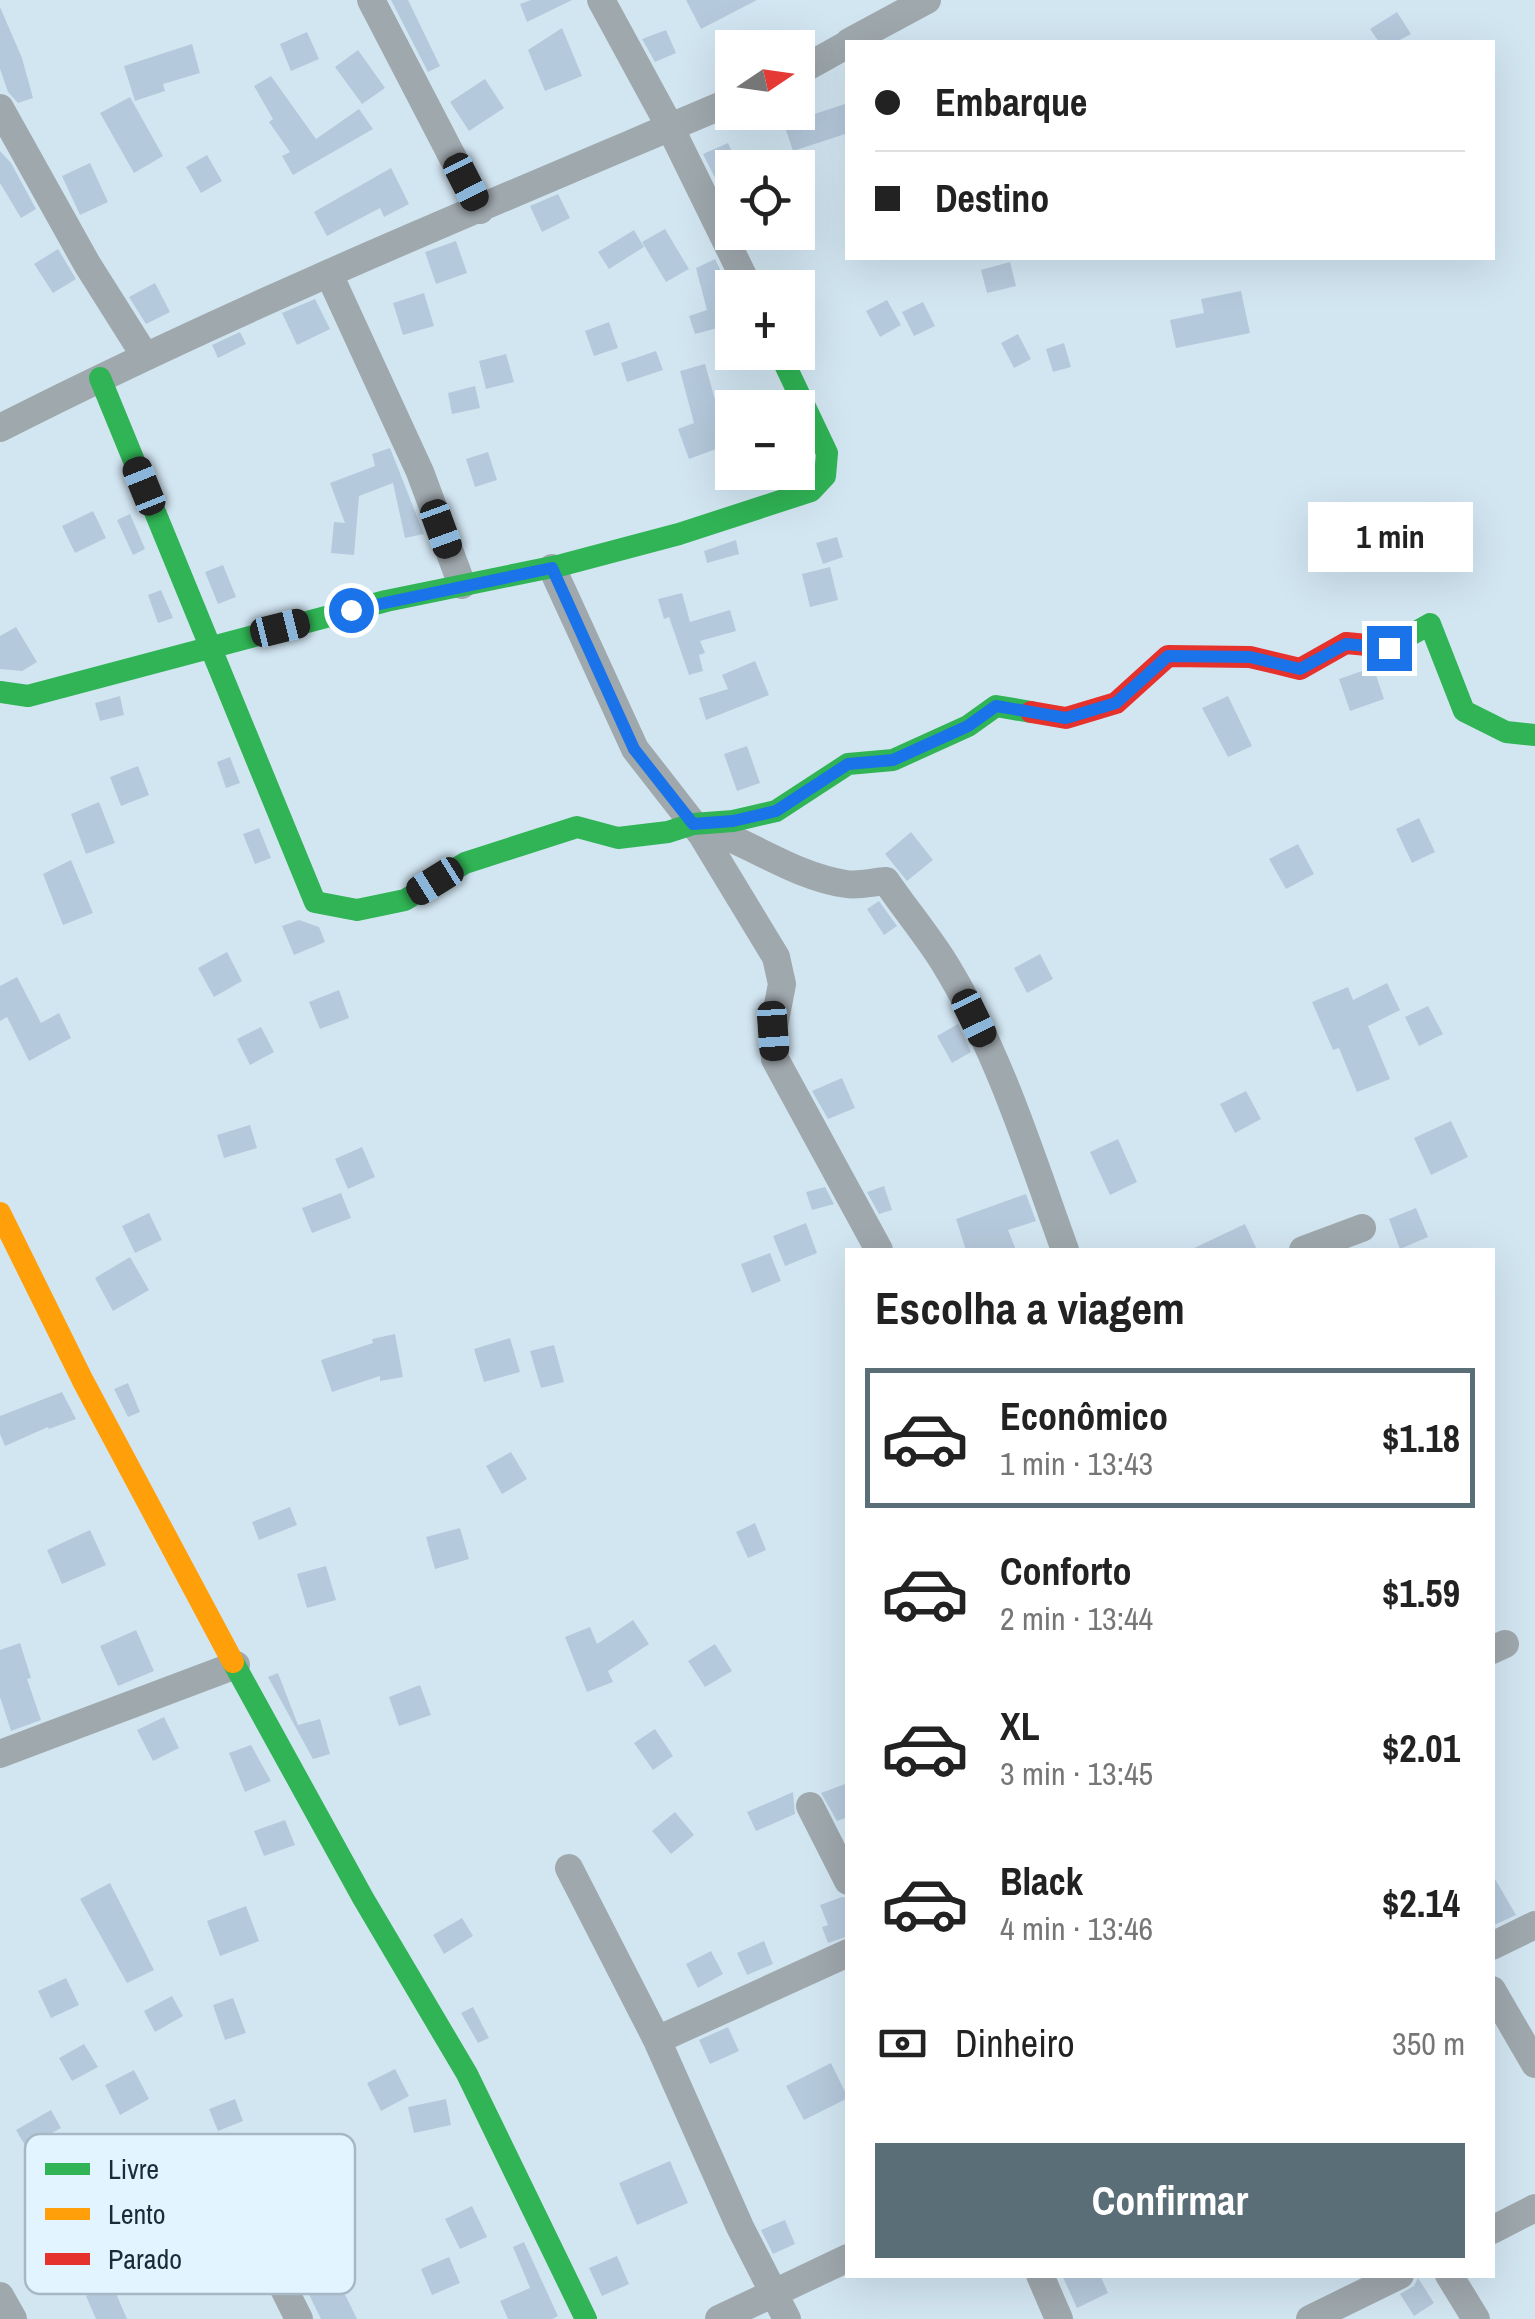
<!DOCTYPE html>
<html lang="pt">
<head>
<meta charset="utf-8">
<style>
	:root { --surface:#fff; --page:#f2f2f2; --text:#222; --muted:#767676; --line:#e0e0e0; --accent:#5a6e78 }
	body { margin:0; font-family:"Archivo Narrow",sans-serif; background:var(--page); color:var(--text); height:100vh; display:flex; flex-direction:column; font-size:38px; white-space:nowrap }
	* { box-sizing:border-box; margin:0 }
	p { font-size:32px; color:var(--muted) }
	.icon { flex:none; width:55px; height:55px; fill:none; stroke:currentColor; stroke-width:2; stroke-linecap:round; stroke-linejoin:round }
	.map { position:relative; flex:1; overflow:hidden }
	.panel { position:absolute; left:845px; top:1248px; width:650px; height:1030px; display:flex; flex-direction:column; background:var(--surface); border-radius:0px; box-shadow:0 10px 40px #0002 }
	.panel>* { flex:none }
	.hud { position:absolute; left:845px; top:40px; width:650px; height:220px; border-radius:0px; box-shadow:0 10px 40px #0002; display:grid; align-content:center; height:220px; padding:0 30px; background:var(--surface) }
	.needle { width:65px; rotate:77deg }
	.tools { position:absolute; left:715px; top:30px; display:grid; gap:20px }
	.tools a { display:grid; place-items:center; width:100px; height:100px; border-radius:0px; background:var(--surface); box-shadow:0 10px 40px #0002; font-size:50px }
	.end { position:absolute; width:45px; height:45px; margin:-22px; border:12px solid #1a73e8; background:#fff; box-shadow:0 0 0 5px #fff }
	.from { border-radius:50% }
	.bubble { position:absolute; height:70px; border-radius:0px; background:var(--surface); box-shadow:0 10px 40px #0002; font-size:32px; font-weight:700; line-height:70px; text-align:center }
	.car { position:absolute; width:30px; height:60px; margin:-30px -15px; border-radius:12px; box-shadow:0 0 8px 2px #0007; background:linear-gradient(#222 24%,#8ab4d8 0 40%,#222 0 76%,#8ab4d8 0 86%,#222 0) }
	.hud b { display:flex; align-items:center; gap:35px; height:95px; font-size:38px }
	.hud b+b { border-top:2px solid var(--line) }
	.hud i { width:25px; height:25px; background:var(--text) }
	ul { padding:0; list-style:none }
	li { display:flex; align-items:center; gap:30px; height:140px; margin:0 20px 15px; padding:0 10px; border:5px solid transparent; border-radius:0px }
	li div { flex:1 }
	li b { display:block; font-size:38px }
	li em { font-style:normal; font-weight:700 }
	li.selected { border-color:var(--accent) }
	li>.icon { width:90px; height:90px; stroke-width:1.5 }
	h2 { padding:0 30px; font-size:45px; line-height:120px }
	.pay { display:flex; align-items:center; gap:25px; height:110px; padding:0 30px; font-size:38px }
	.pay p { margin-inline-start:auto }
	.primary-button { display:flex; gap:20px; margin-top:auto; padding:20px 30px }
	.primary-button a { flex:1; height:115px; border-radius:0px; background:var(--accent); color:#fff; font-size:40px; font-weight:700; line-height:115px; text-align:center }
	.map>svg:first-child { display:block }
</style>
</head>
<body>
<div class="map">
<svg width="1535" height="2319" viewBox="0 0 1535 2319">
	<rect width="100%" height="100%" fill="#d2e6f2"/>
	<path fill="#b5c9dc" d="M391 0H408L440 66 428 72Z
		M531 0H572L527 22 520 4Z
		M686 0H757L701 29Z
		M0 7 22 58 33 98 18 103 8 92 0 69Z
		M1397 12 1411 34 1396 42H1379L1370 29Z
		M562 28 582 76 545 91 528 50Z
		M666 30 676 53 655 62 642 39Z
		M307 32 319 59 291 71 280 44Z
		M192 44 200 73 163 84 165 91 135 101 124 66Z
		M358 50 385 88 362 104 335 67Z
		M271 76 316 139 359 109 373 129 293 175 282 156 290 152 269 122 273 119 254 86Z
		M485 79 504 108 469 131 450 102Z
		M130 97 163 156 134 173 100 113Z
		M848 103V133L793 151 784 124Z
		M728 143 739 168H732V173L716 180 703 154Z
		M0 151 11 163 36 209 21 218 0 183Z
		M207 155 222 181 201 193 186 167Z
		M90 163 108 202 80 215 62 176Z
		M391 168 409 204 384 217 380 208 327 236 314 212Z
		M558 194 570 218 542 232 530 206Z
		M665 229 689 269 666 282 642 242Z
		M634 230 644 247 609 269 598 252Z
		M456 241 467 273 436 284 425 252Z
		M58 249 76 279 53 293 34 264Z
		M715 259 732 294V324L695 334 689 316 707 310 696 268Z
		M1010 262 1016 286 987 293 981 270Z
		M155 283 170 312 146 324 129 297Z
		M1241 291 1250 333 1176 348 1170 320 1204 313 1201 299Z
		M424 293 434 326 403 335 393 303Z
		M315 299 330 329 297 345 282 313Z
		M887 300 901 325 880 337 866 311Z
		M923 302 935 326 914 336 902 312Z
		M609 322 618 348 594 356 585 331Z
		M240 332 246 344 218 358 212 345Z
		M1018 334 1031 359 1014 368 1001 343Z
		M1064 343 1071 367 1053 372 1046 349Z
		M656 351 663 370 627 382 621 363Z
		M506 354 514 382 486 389 479 361Z
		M705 364 719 414 728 411 732 424V443L689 459 678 429 694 423 680 371Z
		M475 386 480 408 452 414 448 393Z
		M390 448 424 534 405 538 393 483 359 496 354 555 331 553 334 522 345 523 330 483 375 466 372 454Z
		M488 452 497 480 475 487 466 459Z
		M93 511 106 538 75 553 62 526Z
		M130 514 145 549 133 555 117 520Z
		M837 537 843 557 823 564 816 543Z
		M736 540 739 554 707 563 704 551Z
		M223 565 236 597 218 604 205 572Z
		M830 567 838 600 810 607 802 574Z
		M161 590 173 618 158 623 148 595Z
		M682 593 690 622 730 610 736 631 700 641 705 653 699 655 703 671 689 675 669 617 664 619 658 599Z
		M16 627 37 662 22 671 0 669V636Z
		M755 661 769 695 706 720 699 698 728 689 722 675Z
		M1368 669H1374L1384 699 1350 711 1339 679Z
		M120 696 124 715 100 721 95 703Z
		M1228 696 1252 746 1228 757 1202 708Z
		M747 746 760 783 737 791 724 754Z
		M230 757 240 783 226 788 217 762Z
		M138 766 149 795 121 806 110 777Z
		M99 802 115 843 86 854 71 814Z
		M1419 818 1435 852 1412 863 1396 829Z
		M259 828 271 858 255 864 243 834Z
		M911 832 933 860 907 881 885 854Z
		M1298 844 1314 874 1286 889 1269 859Z
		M71 860 93 913 63 925 43 874Z
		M879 901 897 926 884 935 867 909Z
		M299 920 319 927 325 942 294 955 282 926Z
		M227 952 242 981 214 997 198 968Z
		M1040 954 1053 979 1027 993 1014 968Z
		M17 977 41 1023 59 1013 71 1038 29 1061 7 1017 0 1021V986Z
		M1387 983 1400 1010 1368 1026 1390 1079 1357 1092 1339 1048 1333 1050 1312 1002 1348 987 1353 1000Z
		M339 990 349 1018 320 1029 309 1002Z
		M1428 1006 1443 1034 1419 1046 1405 1017Z
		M958 1024 971 1052 952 1063 937 1036Z
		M261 1027 274 1052 250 1065 237 1039Z
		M842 1078 855 1108 828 1119 812 1091Z
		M1246 1091 1261 1119 1235 1133 1220 1104Z
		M1451 1121 1468 1157 1431 1175 1414 1138Z
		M250 1125 257 1148 224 1158 217 1135Z
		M1118 1139 1137 1182 1110 1195 1090 1152Z
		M362 1147 375 1177 348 1189 335 1159Z
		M884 1186 892 1210 879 1214 867 1192Z
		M825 1187 834 1204 812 1210 806 1192Z
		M341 1193 351 1218 312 1233 302 1208Z
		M1026 1194 1036 1221 1008 1230 1016 1250H966L956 1219Z
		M1416 1208 1428 1237 1400 1249 1389 1219Z
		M149 1213 162 1240 135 1253 122 1226Z
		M806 1223 817 1253 785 1266 773 1236Z
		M1245 1224 1257 1250H1190Z
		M770 1253 781 1281 752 1293 741 1264Z
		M130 1257 149 1290 113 1311 95 1278Z
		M395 1334 403 1377 380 1381V1376L332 1392 321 1360 373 1343 372 1339Z
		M510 1338 520 1372 484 1382 474 1349Z
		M554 1345 564 1382 541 1388 530 1351Z
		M128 1383 140 1412 128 1417 114 1389Z
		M62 1392 76 1419 49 1429 48 1427 5 1446 0 1434V1416Z
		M511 1452 527 1479 502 1494 486 1466Z
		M290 1507 297 1525 259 1540 252 1522Z
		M755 1523 766 1550 748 1558 736 1532Z
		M460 1528 469 1559 435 1569 426 1537Z
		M90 1530 106 1565 62 1584 47 1550Z
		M326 1566 336 1600 307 1608 297 1574Z
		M633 1620 649 1644 608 1671 613 1682 587 1692 565 1637 590 1627 597 1644Z
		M136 1630 154 1671 118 1686 100 1646Z
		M20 1643 31 1678 27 1679 41 1720 11 1731 0 1697V1650Z
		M715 1644 732 1671 705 1687 688 1661Z
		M278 1673 298 1725 320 1719 330 1754 313 1759 268 1677Z
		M420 1685 431 1715 399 1726 389 1697Z
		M164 1717 179 1748 153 1761 137 1730Z
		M655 1729 673 1756 653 1770 634 1743Z
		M251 1745 271 1781 245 1792 229 1753Z
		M848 1783V1817L837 1821 821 1793Z
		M793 1792 795 1814 756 1831 747 1812Z
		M675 1812 694 1835 671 1854 652 1831Z
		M285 1820 295 1845 264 1856 254 1831Z
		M1492 1874 1516 1915 1492 1926Z
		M110 1883 154 1970 127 1983 80 1899Z
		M842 1897 848 1898V1936L828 1943 822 1927 828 1925 820 1905Z
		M246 1906 259 1941 220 1956 207 1921Z
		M462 1918 473 1936 444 1954 433 1935Z
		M764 1941 773 1964 747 1975 737 1953Z
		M711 1951 723 1974 698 1988 686 1964Z
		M66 1978 79 2005 51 2018 38 1991Z
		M172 1996 183 2016 155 2032 144 2011Z
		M233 1998 246 2033 225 2040 213 2005Z
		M473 2007 489 2038 478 2043 461 2013Z
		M728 2027 739 2051 710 2064 699 2040Z
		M84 2044 98 2067 72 2081 59 2058Z
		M831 2063 848 2098 804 2120 786 2086Z
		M395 2069 409 2096 381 2111 367 2083Z
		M134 2070 149 2099 120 2115 105 2085Z
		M235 2099 243 2121 218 2131 209 2109Z
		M446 2099 451 2125 414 2133 408 2107Z
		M51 2110 61 2128 26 2147 16 2130Z
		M670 2161 688 2203 637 2225 619 2183Z
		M472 2206 487 2237 460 2249 445 2219Z
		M785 2220 795 2244 773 2254 761 2230Z
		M524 2242 558 2316 552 2319H508L500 2301 530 2288 513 2247Z
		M617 2256 629 2284 602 2296 589 2268Z
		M449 2257 460 2283 432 2295 421 2269Z
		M329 2262 357 2319H321L300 2276Z
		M1062 2275H1100L1108 2293 1077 2308Z
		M1418 2278 1434 2303 1414 2316 1400 2294 1414 2286Z
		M112 2284 127 2319H96L86 2296Z"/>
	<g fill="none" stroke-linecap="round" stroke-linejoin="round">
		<path stroke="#9fa8ad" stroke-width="28" d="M371 0 480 210
			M601 0 670 127 749 288
			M849 42 927 0
			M798 72 848 44
			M0 108 87 264 145 356
			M329 274 420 472 462 585
			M0 428C238 307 487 205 732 101
			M552 568 635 749 702 835 776 957 782 984 773 1031 775 1059 879 1250
			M704 827C752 844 796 877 846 884 859 886 873 882 886 881 905 909 927 935 945 964 999 1052 1030 1153 1065 1250
			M1303 1250 1362 1228
			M1492 1650 1505 1644
			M0 1754 236 1665
			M810 1806 848 1881
			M569 1868 657 2040 740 2227 787 2319
			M1492 1946 1535 1925
			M1492 1990 1535 2064
			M657 2040 848 1953
			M1492 2230 1535 2208
			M1040 2275 1059 2319
			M1449 2275 1476 2319
			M279 2279 299 2319
			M0 2296 13 2319
			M719 2319 848 2258
			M1310 2319 1400 2275"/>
		<path stroke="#30b455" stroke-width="22" d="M100 378 315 902 357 910 405 900 465 863 577 827 618 838 668 832 693 824 733 821 776 811 848 764 893 760 968 726 996 706 1031 712
			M1378 646 1389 647 1430 624 1464 711 1506 732 1535 735
			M0 692 28 696 386 601 562 565 679 534 811 491 825 476 827 453 779 352
			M233 1662 363 1898 467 2074 586 2319"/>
		<path stroke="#ff9f0a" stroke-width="22" d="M0 1213 83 1381 233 1662"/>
		<path stroke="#e5322d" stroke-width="22" d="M1031 712 1066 718 1116 703 1168 656 1250 657 1300 669 1346 643 1378 646"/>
	</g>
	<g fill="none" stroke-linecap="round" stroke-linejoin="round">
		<path stroke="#1a73e8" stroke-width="12" d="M351 610 552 568 634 749 693 824 733 821 776 811 848 764 893 760 968 726 996 706 1066 718 1116 703 1168 656 1250 657 1300 669 1346 644 1389 648"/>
	</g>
	<rect x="25" y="2134" width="330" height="160" rx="15" fill="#e2f4ff" stroke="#a6b8c3" stroke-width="2.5"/>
	<rect x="45" y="2163" width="45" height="12" fill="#30b455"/>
	<rect x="45" y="2208" width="45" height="12" fill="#ff9f0a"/>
	<rect x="45" y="2253" width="45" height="12" fill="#e5322d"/>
	<g font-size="28" fill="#1a2d36">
		<text x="108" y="2179">Livre</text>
		<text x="108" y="2224">Lento</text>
		<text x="108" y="2269">Parado</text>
	</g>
</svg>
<div class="tools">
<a><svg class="needle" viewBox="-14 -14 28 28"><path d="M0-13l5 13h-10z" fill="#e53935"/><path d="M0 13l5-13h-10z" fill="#767676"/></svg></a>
<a><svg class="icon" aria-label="locate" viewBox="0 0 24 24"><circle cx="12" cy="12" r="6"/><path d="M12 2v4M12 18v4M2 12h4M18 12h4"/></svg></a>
<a>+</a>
<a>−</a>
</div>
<i class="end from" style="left:351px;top:610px"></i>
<i class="end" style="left:1389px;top:648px"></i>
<div class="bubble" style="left:1308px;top:502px;width:165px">1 min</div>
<i class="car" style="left:466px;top:182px;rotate:153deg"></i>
<i class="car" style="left:144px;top:486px;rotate:338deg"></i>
<i class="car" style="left:441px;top:529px;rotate:160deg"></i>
<i class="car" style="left:280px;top:628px;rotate:76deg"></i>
<i class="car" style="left:435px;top:881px;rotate:238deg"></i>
<i class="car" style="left:974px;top:1018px;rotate:154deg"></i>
<i class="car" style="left:773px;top:1031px;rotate:176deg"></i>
<div class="hud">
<b><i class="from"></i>Embarque</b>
<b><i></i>Destino</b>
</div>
<section class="panel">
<h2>Escolha a viagem</h2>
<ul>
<li class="selected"><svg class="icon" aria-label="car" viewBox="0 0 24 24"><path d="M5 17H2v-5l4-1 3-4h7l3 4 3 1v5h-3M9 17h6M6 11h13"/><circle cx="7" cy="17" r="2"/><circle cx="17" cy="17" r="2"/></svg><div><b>Econômico</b><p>1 min · 13:43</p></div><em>$1.18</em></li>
<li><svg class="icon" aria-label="car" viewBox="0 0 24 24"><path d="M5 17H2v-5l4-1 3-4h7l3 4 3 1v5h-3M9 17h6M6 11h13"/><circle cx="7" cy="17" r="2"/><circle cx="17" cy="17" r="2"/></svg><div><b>Conforto</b><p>2 min · 13:44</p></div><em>$1.59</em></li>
<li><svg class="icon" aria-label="car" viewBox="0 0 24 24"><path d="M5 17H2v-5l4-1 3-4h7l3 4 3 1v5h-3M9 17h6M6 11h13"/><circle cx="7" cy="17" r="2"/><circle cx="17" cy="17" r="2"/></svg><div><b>XL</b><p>3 min · 13:45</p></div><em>$2.01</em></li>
<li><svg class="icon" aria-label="car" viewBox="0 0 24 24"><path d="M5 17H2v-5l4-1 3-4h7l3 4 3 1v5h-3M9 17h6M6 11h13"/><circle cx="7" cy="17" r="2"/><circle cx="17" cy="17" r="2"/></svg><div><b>Black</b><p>4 min · 13:46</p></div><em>$2.14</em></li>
</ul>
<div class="pay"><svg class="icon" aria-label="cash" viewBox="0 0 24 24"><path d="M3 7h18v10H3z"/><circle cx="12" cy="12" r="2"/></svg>Dinheiro<p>350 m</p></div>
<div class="primary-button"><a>Confirmar</a></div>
</section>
</div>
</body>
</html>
